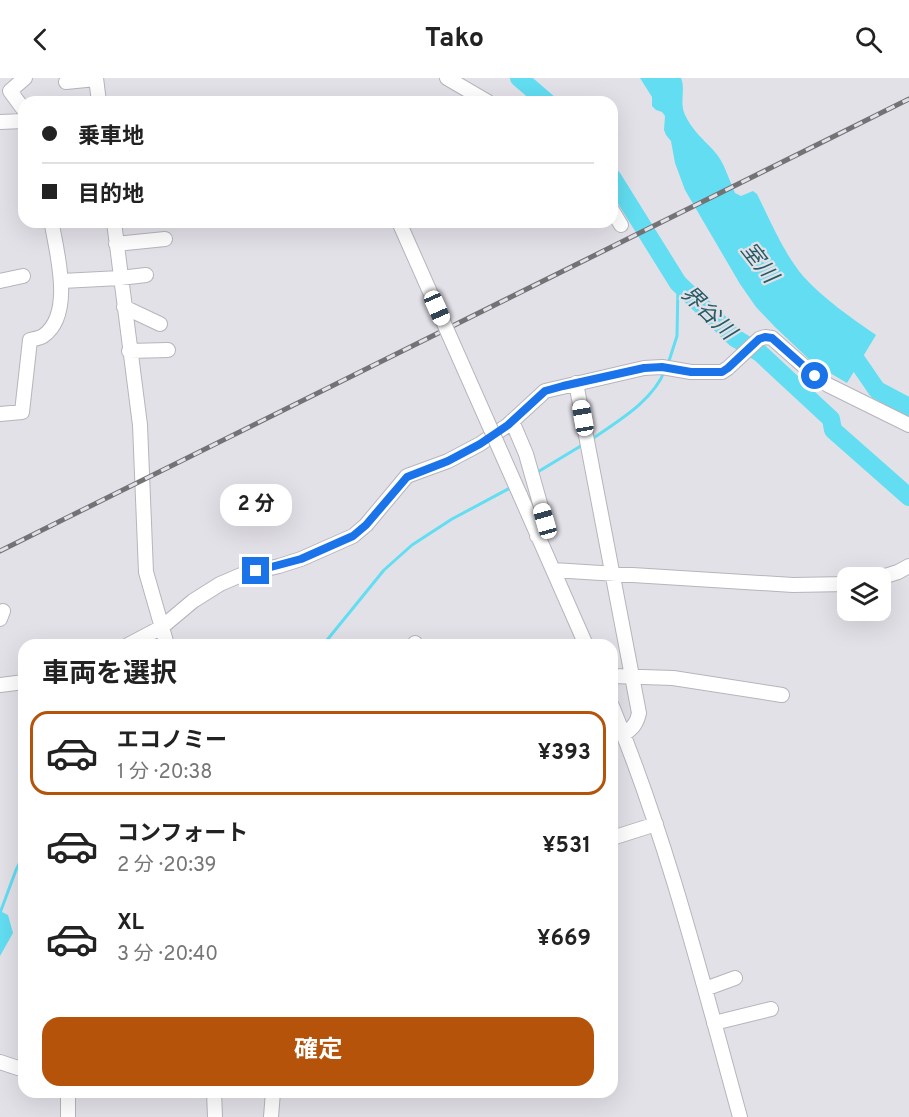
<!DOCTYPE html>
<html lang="ja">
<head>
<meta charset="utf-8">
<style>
	:root { --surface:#fff; --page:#f6f6f6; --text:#222; --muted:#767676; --line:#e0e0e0; --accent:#b45309 }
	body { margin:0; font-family:Overpass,"Noto Sans JP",sans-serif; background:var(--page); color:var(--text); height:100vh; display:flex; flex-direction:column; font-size:22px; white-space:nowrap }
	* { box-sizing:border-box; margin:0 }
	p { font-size:20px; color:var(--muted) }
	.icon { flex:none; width:33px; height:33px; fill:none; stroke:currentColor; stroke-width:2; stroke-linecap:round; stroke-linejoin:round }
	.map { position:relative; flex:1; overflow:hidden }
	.side { position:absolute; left:18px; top:561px; width:600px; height:459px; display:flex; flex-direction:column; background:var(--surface); border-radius:18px; box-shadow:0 6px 24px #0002 }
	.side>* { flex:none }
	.banner { position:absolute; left:18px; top:18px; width:600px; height:132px; border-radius:18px; box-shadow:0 6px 24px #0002; display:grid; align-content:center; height:132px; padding:0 24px; background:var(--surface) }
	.fabs { position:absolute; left:837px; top:489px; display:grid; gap:12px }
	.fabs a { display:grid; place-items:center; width:54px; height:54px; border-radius:12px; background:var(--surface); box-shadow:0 6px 24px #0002; font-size:30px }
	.end { position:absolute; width:27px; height:27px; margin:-14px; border:8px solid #1a73e8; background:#fff; box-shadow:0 0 0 3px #fff }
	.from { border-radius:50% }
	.bubble { position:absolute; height:42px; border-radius:18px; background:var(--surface); box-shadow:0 6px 24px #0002; font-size:20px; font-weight:700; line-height:42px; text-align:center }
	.car { position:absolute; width:18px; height:36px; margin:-18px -9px; border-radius:8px; box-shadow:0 0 4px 2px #0007; background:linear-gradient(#fff 24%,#345 0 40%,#fff 0 76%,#345 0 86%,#fff 0) }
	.banner b { display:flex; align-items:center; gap:21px; height:57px; font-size:22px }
	.banner b+b { border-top:2px solid var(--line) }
	.banner i { width:15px; height:15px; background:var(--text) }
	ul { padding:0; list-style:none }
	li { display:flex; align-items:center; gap:18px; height:84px; margin:0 12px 9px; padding:0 12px; border:3px solid transparent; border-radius:18px }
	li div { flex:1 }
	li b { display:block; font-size:22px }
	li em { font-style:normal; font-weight:700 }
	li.active { border-color:var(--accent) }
	li>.icon { width:54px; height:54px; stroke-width:1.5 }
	h2 { padding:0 24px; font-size:27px; line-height:72px }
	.cta { display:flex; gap:12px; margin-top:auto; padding:12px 24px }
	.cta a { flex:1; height:69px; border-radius:18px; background:var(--accent); color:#fff; font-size:24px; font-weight:700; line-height:69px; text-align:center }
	header { display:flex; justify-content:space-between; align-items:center; height:78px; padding:0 24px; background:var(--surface); font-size:27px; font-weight:700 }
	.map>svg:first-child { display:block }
</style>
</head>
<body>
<header><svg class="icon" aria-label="back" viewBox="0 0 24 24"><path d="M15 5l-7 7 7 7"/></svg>Tako<svg class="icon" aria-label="search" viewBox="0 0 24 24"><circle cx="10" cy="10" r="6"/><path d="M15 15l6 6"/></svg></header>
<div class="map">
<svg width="909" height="1039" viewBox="0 0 909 1039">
	<rect width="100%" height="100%" fill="#e3e1e8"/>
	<path fill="#62ddf1" d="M640 0H681C686 12 679 24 685 37 692 52 703 61 714 73 724 83 729 102 735 115L741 118 753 113 757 116C771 144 783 174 803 198 824 221 850 239 876 257L847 305 813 285 775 249 756 229 740 206 685 112 675 85 671 63 666 57 664 52 665 38 662 34 656 32 652 28V19Z
		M0 833 8 837 13 855 0 878Z"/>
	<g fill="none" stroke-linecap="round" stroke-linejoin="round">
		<path stroke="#62ddf1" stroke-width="3" d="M668 286 677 258 678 205
			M592 361C618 343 653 323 665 292
			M536 395 584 366
			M323 567 384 492 412 467 452 441 512 409
			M0 835 16 792 24 776"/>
		<path stroke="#62ddf1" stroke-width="18" d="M519 0 547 24
			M612 99 678 205 735 260 760 275 831 341 833 352 909 419
			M846 267 877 312 909 329"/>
		<defs>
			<path id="minor" d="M96 0 99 24
				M447 0 488 24
				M66 4 96 1
				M24 32 10 13 25 0
				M0 44 24 43
				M612 132 621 147
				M114 144 140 347 146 494 167 567
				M116 166 165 161
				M0 203 23 198
				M62 203 120 200 146 197
				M124 229 160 246
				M129 273 168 272
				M576 305 639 635C637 645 633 650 624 656
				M0 336 22 334 30 262C34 261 40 260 43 258 74 237 57 176 52 147
				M512 343 526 376 545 443V450L537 458
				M520 417 586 567
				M553 492 793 507 848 506
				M879 500 898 494 909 488
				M0 541 3 533
				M415 565V567
				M128 567 162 549 193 523 220 506 241 497 279 488 301 481 353 458 366 447 407 398 448 383 480 366 508 347 545 313 644 290 662 289 691 294H722L728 290 759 261 765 259 772 260 815 298 828 307 909 347
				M612 598 673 600 782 617
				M0 607 24 604
				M612 628C667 761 702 901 740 1039
				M612 760 656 746
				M705 911 735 900
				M714 945 771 931
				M0 984 24 992
				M214 1014 215 1039
				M68 1039V1014
				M271 1039 273 1014"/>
		</defs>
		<use href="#minor" stroke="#b6b5bb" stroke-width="16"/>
		<use href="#minor" stroke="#fff" stroke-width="14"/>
		<defs>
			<path id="rail" d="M0 473 909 21"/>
		</defs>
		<use href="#rail" stroke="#737376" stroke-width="5"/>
		<use href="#rail" stroke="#e3e1e8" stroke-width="3" stroke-dasharray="9" stroke-linecap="butt"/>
		<defs>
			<path id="minor-bridge" d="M399 144 520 417"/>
		</defs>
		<use href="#minor-bridge" stroke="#b6b5bb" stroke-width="16" stroke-linecap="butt"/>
		<use href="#minor-bridge" stroke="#fff" stroke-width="14"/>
	</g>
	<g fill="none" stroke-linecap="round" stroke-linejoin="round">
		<path stroke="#1a73e8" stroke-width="8" d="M256 493 301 481 353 458 366 447 407 399 448 383 480 366 508 347 545 313 563 308 644 290 662 289 691 294H722L728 290 759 261 765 259 772 260 815 298"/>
	</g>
	<g text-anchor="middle" stroke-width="4.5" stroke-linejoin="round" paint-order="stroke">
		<g font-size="22" font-style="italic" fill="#285c65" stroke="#e3e1e8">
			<text transform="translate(760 184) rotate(52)" y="8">室川</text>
			<text transform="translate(709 234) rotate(44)" y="8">界谷川</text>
		</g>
	</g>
</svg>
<div class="fabs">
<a><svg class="icon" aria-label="layers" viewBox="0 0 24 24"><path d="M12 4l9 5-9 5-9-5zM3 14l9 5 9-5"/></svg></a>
</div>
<i class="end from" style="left:815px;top:298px"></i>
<i class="end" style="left:256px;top:493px"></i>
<div class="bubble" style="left:220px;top:406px;width:72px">2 分</div>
<i class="car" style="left:437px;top:230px;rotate:156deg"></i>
<i class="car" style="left:583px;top:340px;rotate:350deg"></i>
<i class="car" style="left:545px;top:443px;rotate:344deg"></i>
<div class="banner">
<b><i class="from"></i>乗車地</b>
<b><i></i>目的地</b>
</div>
<section class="side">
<h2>車両を選択</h2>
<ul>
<li class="active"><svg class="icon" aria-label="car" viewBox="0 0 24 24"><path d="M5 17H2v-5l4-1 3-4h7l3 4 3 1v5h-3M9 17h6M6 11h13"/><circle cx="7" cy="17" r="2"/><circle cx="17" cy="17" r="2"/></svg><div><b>エコノミー</b><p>1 分 · 20:38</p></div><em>¥393</em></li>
<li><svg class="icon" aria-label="car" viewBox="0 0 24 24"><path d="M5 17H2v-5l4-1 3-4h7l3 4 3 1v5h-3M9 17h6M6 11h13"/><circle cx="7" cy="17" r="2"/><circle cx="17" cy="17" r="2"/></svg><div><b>コンフォート</b><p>2 分 · 20:39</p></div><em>¥531</em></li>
<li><svg class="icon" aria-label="car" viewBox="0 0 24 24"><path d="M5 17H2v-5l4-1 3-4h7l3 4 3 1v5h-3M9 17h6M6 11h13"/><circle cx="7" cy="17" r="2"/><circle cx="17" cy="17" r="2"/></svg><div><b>XL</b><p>3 分 · 20:40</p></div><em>¥669</em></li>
</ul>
<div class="cta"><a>確定</a></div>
</section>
</div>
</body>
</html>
